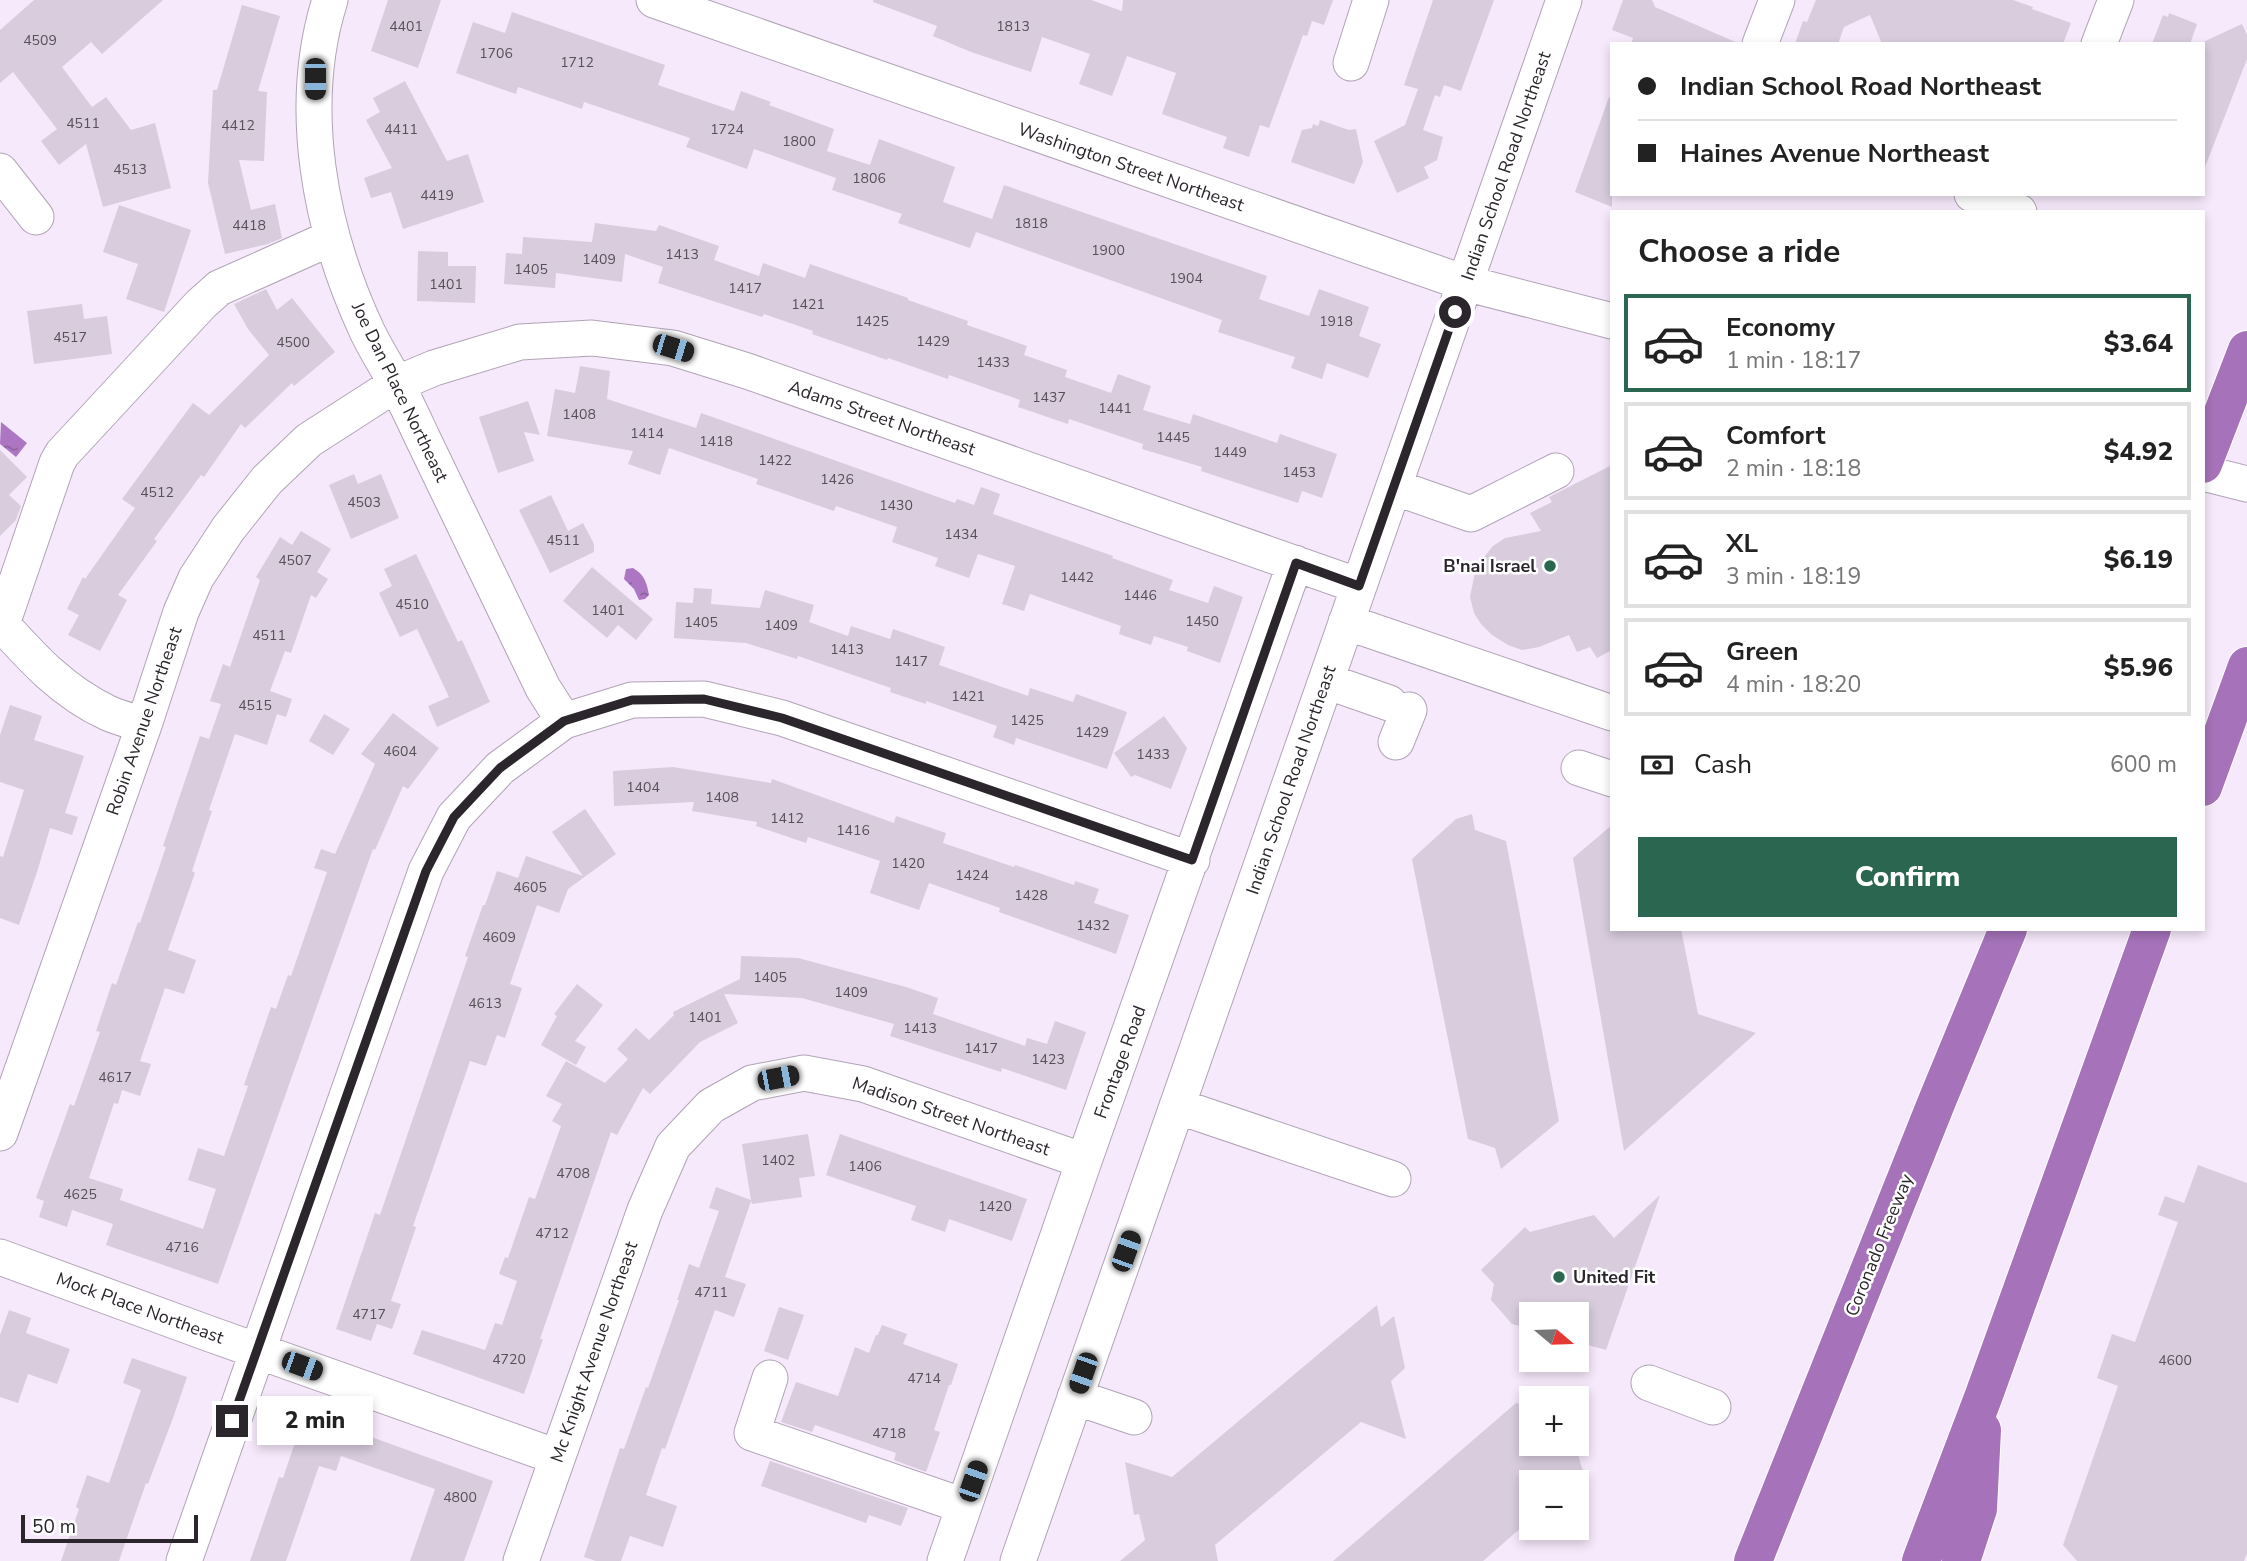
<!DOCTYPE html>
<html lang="en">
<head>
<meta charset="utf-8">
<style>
	:root { --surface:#fff; --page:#f2f2f2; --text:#222; --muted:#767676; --line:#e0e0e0; --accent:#2b6650 }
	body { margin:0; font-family:"Nunito Sans",sans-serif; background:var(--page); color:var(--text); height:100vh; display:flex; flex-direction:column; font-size:26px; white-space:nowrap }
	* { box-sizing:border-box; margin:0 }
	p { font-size:23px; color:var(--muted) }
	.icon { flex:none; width:38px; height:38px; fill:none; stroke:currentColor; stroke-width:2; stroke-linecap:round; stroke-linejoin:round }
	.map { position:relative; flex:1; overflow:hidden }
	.panel { position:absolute; left:1610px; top:210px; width:595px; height:721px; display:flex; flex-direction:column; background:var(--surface); border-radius:0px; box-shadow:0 4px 10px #0003 }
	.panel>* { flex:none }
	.hud { position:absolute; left:1610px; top:42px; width:595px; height:154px; border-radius:0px; box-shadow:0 4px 10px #0003; display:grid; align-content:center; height:154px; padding:0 28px; background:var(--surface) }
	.needle { width:46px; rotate:109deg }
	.buttons { position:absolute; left:1519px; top:1302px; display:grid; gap:14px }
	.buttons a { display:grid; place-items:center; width:70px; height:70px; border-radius:0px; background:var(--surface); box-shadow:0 4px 10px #0003; font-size:35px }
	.scale { position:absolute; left:21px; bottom:18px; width:177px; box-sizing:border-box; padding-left:7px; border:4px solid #2b262c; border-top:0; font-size:19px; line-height:24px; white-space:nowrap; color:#2b262c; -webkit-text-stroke:5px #fff; paint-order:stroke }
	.end { position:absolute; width:32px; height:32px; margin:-16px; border:9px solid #2b262c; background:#fff; box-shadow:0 0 0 4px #fff }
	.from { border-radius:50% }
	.bubble { position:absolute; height:49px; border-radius:0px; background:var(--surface); box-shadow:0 4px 10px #0003; font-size:23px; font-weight:800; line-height:49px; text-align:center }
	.car { position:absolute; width:21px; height:42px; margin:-21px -10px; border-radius:9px; box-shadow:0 0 5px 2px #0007; background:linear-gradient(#222 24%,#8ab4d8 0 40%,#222 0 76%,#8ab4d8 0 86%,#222 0) }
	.hud b { display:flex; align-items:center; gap:24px; height:66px; font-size:26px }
	.hud b+b { border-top:2px solid var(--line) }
	.hud i { width:18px; height:18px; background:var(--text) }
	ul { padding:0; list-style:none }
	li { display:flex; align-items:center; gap:21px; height:98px; margin:0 14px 10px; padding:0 14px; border:4px solid var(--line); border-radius:0px }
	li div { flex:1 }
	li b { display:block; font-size:26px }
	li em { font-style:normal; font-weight:800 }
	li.active { border-color:var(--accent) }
	li>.icon { width:63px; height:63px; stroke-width:1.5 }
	h2 { padding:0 28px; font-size:32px; line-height:84px }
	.pay { display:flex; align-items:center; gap:18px; height:77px; padding:0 28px; font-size:26px }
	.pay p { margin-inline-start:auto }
	.action { display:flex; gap:14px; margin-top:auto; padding:14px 28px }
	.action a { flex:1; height:80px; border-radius:0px; background:var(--accent); color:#fff; font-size:28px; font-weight:800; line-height:80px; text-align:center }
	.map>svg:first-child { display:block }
</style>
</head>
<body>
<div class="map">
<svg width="2247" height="1561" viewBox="0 0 2247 1561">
	<defs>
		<pattern id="water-ripples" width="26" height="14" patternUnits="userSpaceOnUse" patternTransform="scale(1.75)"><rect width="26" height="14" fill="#ad76c3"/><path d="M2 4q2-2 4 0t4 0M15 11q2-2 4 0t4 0" fill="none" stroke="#8d619f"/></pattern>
	</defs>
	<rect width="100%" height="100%" fill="#f6e9fb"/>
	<path fill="url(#water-ripples)" d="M1 422 27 443 16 457 0 444Z
		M633 568C644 574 647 583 649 595L645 599 639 600 634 589 624 579 626 569Z"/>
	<path fill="#d8ccdd" d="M34 0H163L102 54 91 42 62 67 92 107 106 97 131 130 155 123 171 188 103 207 86 144 59 165 41 141 57 129 13 72 0 83V30Z
		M388 0H441L418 68 371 51Z
		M873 0H1091L1122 11 1123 0H1333L1324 25 1312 21 1307 36 1303 35 1269 128 1260 125 1249 157 1223 148 1227 137 1162 114 1176 73 1127 56 1112 96 1079 84 1090 54 1042 37 1031 72 971 52 933 36 937 26 873 2Z
		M1433 0H1494L1461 91 1444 85 1440 97 1435 95 1423 130 1443 137 1437 160 1424 167 1429 178 1397 193 1374 141 1405 125 1418 89 1404 85Z
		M1623 0H1652L1655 7 1740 44H1631L1633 38 1612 30Z
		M1816 0H2013L2033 7 2032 9 2071 23 2063 44H1882L1870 15 1844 27 1838 44H1795L1803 21 1807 22Z
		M242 5 280 16 258 91 267 92 264 161 239 160 251 210 275 204 282 238 268 244 225 254 208 183 213 90H217Z
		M512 12 665 65 658 85 734 111 741 91 771 102 769 105 834 129 827 151 870 165 879 139 955 167 943 202 992 219 1004 185 1267 276 1259 299 1309 316 1319 289 1369 307 1359 336 1381 344 1368 378 1327 363 1322 379 1291 368 1295 357 1218 332 1222 320 976 232 970 248 898 223 902 214 832 190 836 178 754 149 747 169 686 147 690 138 584 102 582 109 518 87 516 94 456 73 473 22 505 33Z
		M2169 13 2197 24 2190 44H2152L2163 15 2168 17Z
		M2242 24 2247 35V59L2205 167H2203V42Z
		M405 81 447 161 468 154 484 202 403 229 391 192 371 198 364 178 392 168 366 120 380 112 373 98Z
		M1609 97 1612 98V207L1575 192Z
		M1320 120 1349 130 1356 129 1363 162 1354 184 1291 162 1302 130 1312 128 1313 124 1318 126Z
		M119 205 191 230 164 312 126 299 138 264 103 252Z
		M595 223 656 231 659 225 719 246 714 260 759 276 763 263 805 278 810 264 908 298V300L968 321 967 325 1027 346 1024 355 1067 370 1065 377 1111 393 1118 374 1151 386 1143 410 1190 424 1193 414 1277 443 1280 434 1337 454 1322 498 1302 491 1298 503 1201 471 1202 467 1142 449 1143 444 1069 419 1068 424 1018 407 1020 400 949 375 948 379 888 358 887 360 812 334 813 331 764 314 762 317 658 283 663 267 625 254 622 282 556 273 555 288 504 284 506 253 522 254 523 237 592 242Z
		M418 251 448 252V266H476L475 303 417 301Z
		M266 289 277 310 292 298 335 352 294 386 292 383 245 428 241 424 204 477 201 475 154 539 157 541 118 595 127 600 100 651 68 635 79 615 67 609 83 577 85 579 135 508 122 499 193 403 209 415 269 355 248 329 234 304Z
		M82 304 84 319 107 316 112 354 34 364 27 311Z
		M580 366 610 371 607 399 696 428 701 413 955 503 957 499 974 505 981 487 1000 494 993 514 1113 556 1112 558 1173 580 1169 590 1208 603 1214 586 1243 597 1220 663 1187 651 1188 647 1154 636 1151 645 1119 634 1121 626 1030 594 1024 611 1002 604 1015 566 978 554 969 578 935 566 938 558 892 542 897 527 836 506 834 511 756 484 758 479 669 448 660 475 628 464 633 451 547 436 555 389 575 393Z
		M528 401 540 435 524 432 534 461 498 473 479 417Z
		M0 450 27 477 9 495 21 506 16 520 0 536Z
		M1612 465V650L1597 658 1590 647 1577 652 1569 635 1539 647 1522 650 1508 645 1492 635 1481 624 1474 613 1470 597 1476 567 1493 546 1505 538 1541 531 1530 513 1552 502 1549 497Z
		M354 474 358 484 381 474 399 518 351 539 329 485Z
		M551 495 568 531 583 523 594 544V552L550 573 519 510Z
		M301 531 331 549 317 572 328 579 316 598 311 595 291 653 285 651 270 691 292 699 286 717 277 714 267 745 235 734 209 810 212 811 192 871 195 873 168 950 196 960 184 994 165 988 140 1061 151 1064 140 1096 122 1090 118 1104 114 1103 89 1178 123 1189 120 1200 203 1229 216 1189 188 1180 198 1148 224 1156 248 1086 244 1085 271 1007 276 1009 288 975 291 976 327 872 314 868 321 849 335 854 375 764 361 754 393 713 439 748 408 789 403 786 375 850 373 849 218 1284 106 1245 113 1224 72 1210 67 1227 39 1217 44 1201 36 1198 70 1104 74 1106 100 1032 96 1031 112 983 116 985 138 922 140 923 166 847 163 846 200 736 209 739 221 704 210 701 223 664 230 667 260 580 256 577 280 537 292 545Z
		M416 554 458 642 462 640 490 702 437 727 428 706 449 697 417 629 400 637 379 593 392 586 384 569Z
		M592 567 653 619 636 640 618 625 607 638 563 601Z
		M694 588 712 589 711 604 760 608 765 590 814 605 809 622 848 636 851 626 890 639 893 629 945 647 939 665 1028 696 1030 688 1073 702 1076 694 1127 712 1107 769 1016 738 1014 745 993 737 997 726 926 701V704L890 692 891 688 798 656 797 659 746 643 674 638 676 602 693 603Z
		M10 705 42 716 34 740 84 756 65 813 78 817 72 835 50 828 38 869 19 925 0 918V856L3 857 24 790 0 782V735Z
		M324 714 350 729 333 755 309 741Z
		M1164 716 1187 748 1171 789 1135 775 1131 777 1114 753Z
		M673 767 771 783 772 779 894 823 896 816 946 833 943 843 1014 867 1015 865 1074 885 1075 881 1099 889 1094 903 1129 915 1116 954 999 912 1000 908 929 883 919 910 870 893 880 861 808 837 806 843 756 826 757 822 692 811 694 802 614 806 613 771Z
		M585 809 616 854 568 889 559 913 537 905 510 984 522 988 505 1038 497 1035 486 1066 470 1061 413 1226 416 1227 391 1301 401 1304 392 1329 377 1324 371 1341 336 1329 375 1213 380 1215 468 957 465 956 483 905H485L497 871 518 878 526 856 583 876 552 832Z
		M1472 814 1475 830 1506 841 1559 1121 1501 1169 1495 1148 1468 1139 1412 859 1456 819Z
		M1612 825V929H1681L1698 1014 1756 1033 1624 1151 1573 858Z
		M741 956 798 958 906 987 938 998 933 1014 1025 1046 1027 1038 1047 1044 1055 1021 1086 1032 1066 1090 1002 1068 1001 1072 890 1036 894 1024 802 998 724 994 738 1023 700 1042 650 1094 643 1088 617 1135 611 1132 540 1339H543L524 1394 413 1354 422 1330 485 1350 495 1323 502 1325 517 1281 499 1274 505 1257 508 1258 529 1197 535 1199 561 1126 552 1121 562 1104 546 1096 566 1061 605 1083 628 1059 617 1049 636 1028 649 1040 674 1015 673 1012 740 979Z
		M577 984 603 1005 575 1041 586 1047 576 1065 541 1045 557 1016 554 1014Z
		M808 1134 815 1176 799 1178 802 1197 752 1204 751 1201 725 1277 746 1284 734 1317 715 1310 665 1449 662 1448 646 1495 677 1506 663 1547 630 1536 621 1561H596L584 1557 620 1448 624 1449 646 1387 648 1388 679 1300H677L689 1264 699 1268 719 1211 709 1208 716 1187 751 1200 742 1144Z
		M840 1134 1027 1199 1012 1241 949 1219 945 1232 911 1220 916 1206 826 1175Z
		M2198 1165 2247 1183V1553L2244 1561H2077L2063 1545 2118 1386 2097 1378 2112 1334 2135 1342 2178 1222 2158 1215 2165 1196 2184 1203Z
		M1660 1195 1606 1350 1577 1342V1314H1531V1329L1512 1324 1491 1300 1494 1284 1481 1270 1525 1227 1530 1232 1594 1215 1614 1238Z
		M1377 1305 1381 1327 1394 1316 1405 1368 1391 1381 1406 1439 1361 1422 1215 1545 1218 1561H1120L1145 1540 1139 1514 1134 1515 1125 1462 1172 1477Z
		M779 1307 804 1315 788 1360 764 1351Z
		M9 1310 31 1318 26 1333 70 1349 57 1384 28 1374 18 1403 0 1397V1335Z
		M882 1325 907 1334 903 1344 958 1364 951 1385H949L934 1430 940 1432 926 1472 894 1460 896 1453 815 1425 812 1432 781 1422 796 1382 838 1396 855 1347 869 1353 876 1335H878Z
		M132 1358 187 1377 173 1418 148 1484 146 1483 119 1561H61L79 1509 76 1507 87 1475 109 1483 141 1390 123 1383Z
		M1516 1403 1531 1408V1444H1575L1584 1475 1575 1482H1531V1519L1483 1561H1333Z
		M305 1413 493 1481 464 1561H410L435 1489 341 1456 336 1471 319 1466 286 1561H250L279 1477 283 1478Z
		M770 1461 908 1508 901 1526 869 1515 866 1523 761 1486Z"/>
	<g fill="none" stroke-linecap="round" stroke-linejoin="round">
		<defs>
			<path id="minor" d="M330 0C296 108 320 230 367 331 375 348 386 365 395 382 405 400 414 420 423 439 463 522 503 605 543 688L564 721
				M654 0 1465 283 1612 321
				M1760 44 1777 0
				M2099 44 2116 0
				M1351 63 1371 0
				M0 171 36 217
				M1972 194 2019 212
				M2203 473 2247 484
				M1394 487 1471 514 1556 471
				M0 622C32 658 63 692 108 713 119 718 132 721 144 725
				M1346 622 1612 713
				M2 624 57 463 62 454 201 304 219 288 331 238
				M1326 681 1389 703
				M1396 742 1409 710
				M1579 768 1612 779
				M1177 1106 1393 1179
				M0 1133 144 725 181 612 196 578 228 529 267 480 309 440 396 384 434 368 520 342 592 338 673 348 747 371 1359 586
				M0 1257 210 1334 557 1457
				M770 1378 752 1433 964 1506
				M1649 1383 1713 1407
				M1075 1397 1134 1417
				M184 1561 426 871 454 817 500 768 564 721 632 700 704 699 782 718 1192 860
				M521 1561 645 1210 673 1146 711 1106 752 1083 804 1073 863 1084 1084 1161
				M945 1561 1084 1161 1295 563
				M1018 1561 1564 0"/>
			<path id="highway" d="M2203 464 2247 350
				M2203 787 2247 666
				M1753 1561 1937 1101 2008 929
				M1921 1561 1984 1395 2152 929
				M1961 1561 1978 1509 1982 1430"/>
		</defs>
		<use href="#minor" stroke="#b0a4b5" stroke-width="37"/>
		<use href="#highway" stroke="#fff" stroke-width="40"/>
		<use href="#minor" stroke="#fff" stroke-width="35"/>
		<use href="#highway" stroke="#a673ba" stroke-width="38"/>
	</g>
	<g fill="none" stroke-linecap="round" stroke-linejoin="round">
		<path stroke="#2b262c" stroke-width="9" d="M232 1421 426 871 454 817 500 768 564 721 632 700 704 699 782 718 1192 860 1296 563 1359 586 1455 312"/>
	</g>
	<g fill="#2b6650" stroke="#fff" stroke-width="2.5">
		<circle cx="1550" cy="566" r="7"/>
		<circle cx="1559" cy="1277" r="7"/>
	</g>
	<g text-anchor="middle" stroke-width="5" stroke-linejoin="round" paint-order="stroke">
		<g font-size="14" fill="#565058">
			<text x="406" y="31">4401</text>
			<text x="1013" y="31">1813</text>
			<text x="40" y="45">4509</text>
			<text x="496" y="58">1706</text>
			<text x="577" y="67">1712</text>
			<text x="83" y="128">4511</text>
			<text x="238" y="130">4412</text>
			<text x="401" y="134">4411</text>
			<text x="727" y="134">1724</text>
			<text x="799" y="146">1800</text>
			<text x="130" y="174">4513</text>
			<text x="869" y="183">1806</text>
			<text x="437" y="200">4419</text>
			<text x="1031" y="228">1818</text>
			<text x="249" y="230">4418</text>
			<text x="1108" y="255">1900</text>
			<text x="682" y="259">1413</text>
			<text x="599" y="264">1409</text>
			<text x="531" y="274">1405</text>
			<text x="1186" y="283">1904</text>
			<text x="446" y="289">1401</text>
			<text x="745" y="293">1417</text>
			<text x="808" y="309">1421</text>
			<text x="872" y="326">1425</text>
			<text x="1336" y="326">1918</text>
			<text x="70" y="342">4517</text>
			<text x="933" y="346">1429</text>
			<text x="293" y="347">4500</text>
			<text x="993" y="367">1433</text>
			<text x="1049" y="402">1437</text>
			<text x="1115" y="413">1441</text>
			<text x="579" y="419">1408</text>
			<text x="647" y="438">1414</text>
			<text x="1173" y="442">1445</text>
			<text x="716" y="446">1418</text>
			<text x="1230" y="457">1449</text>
			<text x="775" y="465">1422</text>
			<text x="1299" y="477">1453</text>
			<text x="837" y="484">1426</text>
			<text x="157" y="497">4512</text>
			<text x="364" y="507">4503</text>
			<text x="896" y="510">1430</text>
			<text x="961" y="539">1434</text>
			<text x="563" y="545">4511</text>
			<text x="295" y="565">4507</text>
			<text x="1077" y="582">1442</text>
			<text x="1140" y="600">1446</text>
			<text x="412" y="609">4510</text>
			<text x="608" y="615">1401</text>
			<text x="1202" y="626">1450</text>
			<text x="701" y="627">1405</text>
			<text x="781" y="630">1409</text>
			<text x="269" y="640">4511</text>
			<text x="847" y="654">1413</text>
			<text x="911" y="666">1417</text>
			<text x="968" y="701">1421</text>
			<text x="255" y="710">4515</text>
			<text x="1027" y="725">1425</text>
			<text x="1092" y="737">1429</text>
			<text x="400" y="756">4604</text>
			<text x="1153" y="759">1433</text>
			<text x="643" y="792">1404</text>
			<text x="722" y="802">1408</text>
			<text x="787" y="823">1412</text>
			<text x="853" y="835">1416</text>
			<text x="908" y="868">1420</text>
			<text x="972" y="880">1424</text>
			<text x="530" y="892">4605</text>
			<text x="1031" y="900">1428</text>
			<text x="1093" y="930">1432</text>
			<text x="499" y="942">4609</text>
			<text x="770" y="982">1405</text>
			<text x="851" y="997">1409</text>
			<text x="485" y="1008">4613</text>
			<text x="705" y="1022">1401</text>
			<text x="920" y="1033">1413</text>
			<text x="981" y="1053">1417</text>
			<text x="1048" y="1064">1423</text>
			<text x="115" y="1082">4617</text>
			<text x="778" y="1165">1402</text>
			<text x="865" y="1171">1406</text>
			<text x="573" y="1178">4708</text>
			<text x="80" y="1199">4625</text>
			<text x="995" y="1211">1420</text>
			<text x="552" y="1238">4712</text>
			<text x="182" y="1252">4716</text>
			<text x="711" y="1297">4711</text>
			<text x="369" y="1319">4717</text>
			<text x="509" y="1364">4720</text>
			<text x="2175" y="1365">4600</text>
			<text x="924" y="1383">4714</text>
			<text x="889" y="1438">4718</text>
			<text x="460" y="1502">4800</text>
		</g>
		<g font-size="18" fill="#2b262c" stroke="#fff">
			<text transform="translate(1506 166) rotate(-71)" y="6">Indian School Road Northeast</text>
			<text transform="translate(1131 167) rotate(19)" y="6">Washington Street Northeast</text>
			<text transform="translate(400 392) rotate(64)" y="6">Joe Dan Place Northeast</text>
			<text transform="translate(882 418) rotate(19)" y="6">Adams Street Northeast</text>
			<text transform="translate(144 721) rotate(-71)" y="6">Robin Avenue Northeast</text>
			<text transform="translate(1291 780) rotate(-71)" y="6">Indian School Road Northeast</text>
			<text transform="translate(1120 1062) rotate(-70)" y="6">Frontage Road</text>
			<text transform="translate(951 1116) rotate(19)" y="6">Madison Street Northeast</text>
			<text transform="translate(1879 1245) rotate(-68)" y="6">Coronado Freeway</text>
			<text transform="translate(140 1308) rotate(20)" y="6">Mock Place Northeast</text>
			<text transform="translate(594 1352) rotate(-71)" y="6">Mc Knight Avenue Northeast</text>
		</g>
		<g font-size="18" font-weight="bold" fill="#2b262c" stroke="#fff" text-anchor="end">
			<text x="1536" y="572">B'nai Israel</text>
			<text x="1573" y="1283" text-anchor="start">United Fit</text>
		</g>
	</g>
</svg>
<div class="buttons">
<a><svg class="needle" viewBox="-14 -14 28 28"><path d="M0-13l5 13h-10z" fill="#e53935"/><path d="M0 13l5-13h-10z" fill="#767676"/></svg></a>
<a>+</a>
<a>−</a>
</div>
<div class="scale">50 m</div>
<i class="end from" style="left:1455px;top:312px"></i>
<i class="end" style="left:232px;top:1421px"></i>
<div class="bubble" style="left:257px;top:1396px;width:116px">2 min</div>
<i class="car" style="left:315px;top:79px;rotate:180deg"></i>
<i class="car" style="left:673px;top:348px;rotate:107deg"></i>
<i class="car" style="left:778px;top:1078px;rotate:79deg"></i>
<i class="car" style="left:1126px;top:1251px;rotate:20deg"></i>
<i class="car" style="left:302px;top:1366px;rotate:110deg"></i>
<i class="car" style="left:1083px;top:1373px;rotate:199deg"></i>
<i class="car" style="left:973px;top:1481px;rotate:19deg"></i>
<div class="hud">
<b><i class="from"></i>Indian School Road Northeast</b>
<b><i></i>Haines Avenue Northeast</b>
</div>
<section class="panel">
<h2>Choose a ride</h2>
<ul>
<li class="active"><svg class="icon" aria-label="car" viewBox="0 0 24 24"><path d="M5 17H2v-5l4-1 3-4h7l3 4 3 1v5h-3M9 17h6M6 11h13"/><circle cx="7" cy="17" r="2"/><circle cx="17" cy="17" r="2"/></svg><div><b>Economy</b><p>1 min · 18:17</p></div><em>$3.64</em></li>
<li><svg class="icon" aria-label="car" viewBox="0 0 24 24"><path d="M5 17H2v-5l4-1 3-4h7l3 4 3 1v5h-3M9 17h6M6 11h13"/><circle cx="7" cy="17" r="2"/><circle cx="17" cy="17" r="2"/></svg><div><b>Comfort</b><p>2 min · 18:18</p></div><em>$4.92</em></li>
<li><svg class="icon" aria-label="car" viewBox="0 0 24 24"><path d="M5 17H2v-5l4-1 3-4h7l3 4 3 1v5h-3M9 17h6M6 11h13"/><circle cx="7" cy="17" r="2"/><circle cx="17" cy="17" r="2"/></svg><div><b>XL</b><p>3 min · 18:19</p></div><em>$6.19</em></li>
<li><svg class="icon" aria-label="car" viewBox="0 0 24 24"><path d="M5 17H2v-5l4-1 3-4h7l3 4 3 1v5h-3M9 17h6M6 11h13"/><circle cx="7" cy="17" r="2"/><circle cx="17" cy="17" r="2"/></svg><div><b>Green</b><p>4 min · 18:20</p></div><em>$5.96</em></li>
</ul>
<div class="pay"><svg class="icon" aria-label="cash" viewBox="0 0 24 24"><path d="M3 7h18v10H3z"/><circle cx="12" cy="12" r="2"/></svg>Cash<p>600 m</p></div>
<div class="action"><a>Confirm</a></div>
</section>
</div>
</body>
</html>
